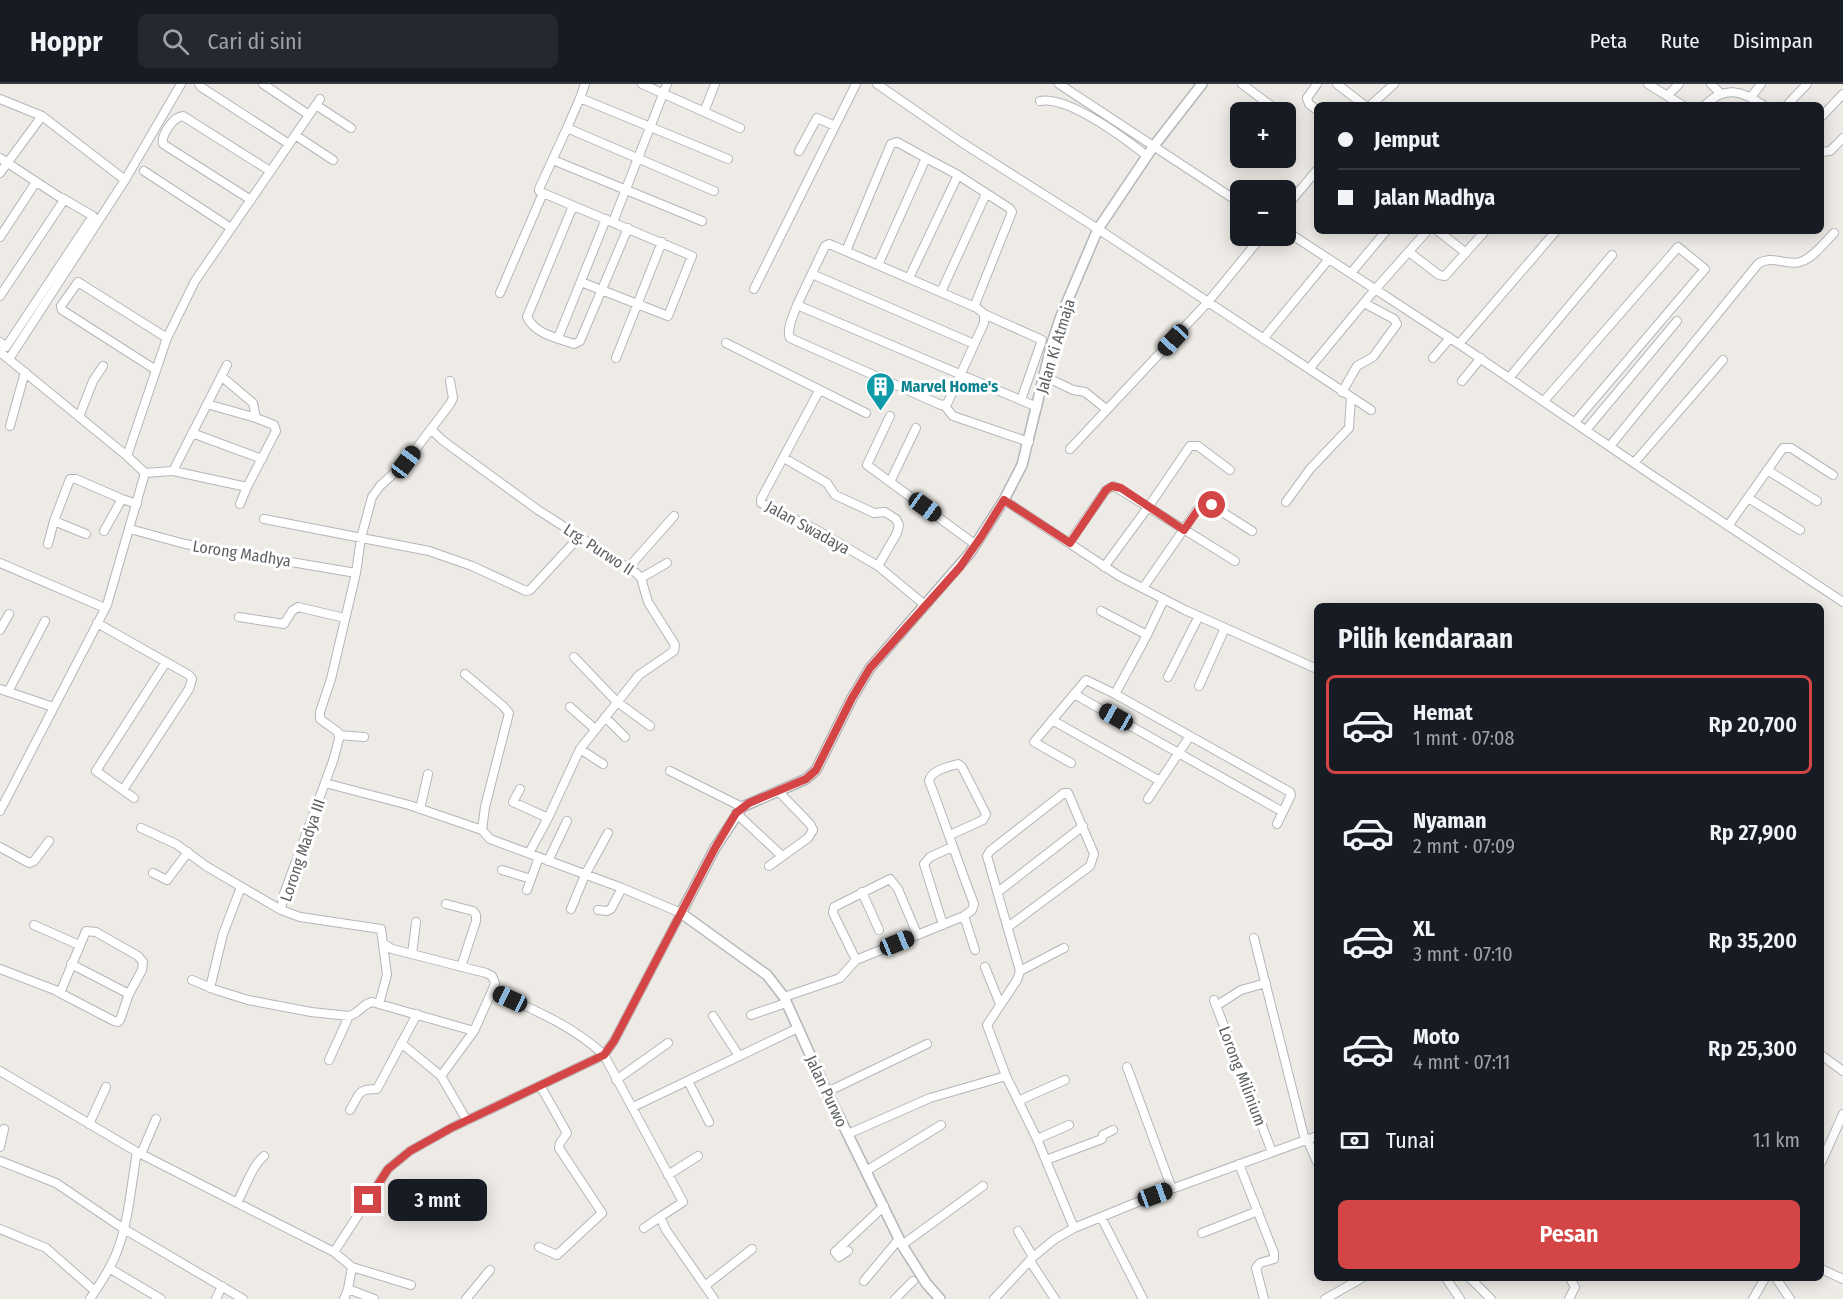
<!DOCTYPE html>
<html lang="id">
<head>
<meta charset="utf-8">
<style>
	:root { --surface:#171b24; --page:#242831; --text:#f1f3f6; --muted:#9ea1a6; --line:#363941; --accent:#d44645 }
	body { margin:0; font-family:"Fira Sans Condensed",sans-serif; background:var(--page); color:var(--text); height:100vh; display:flex; flex-direction:column; font-size:22px; white-space:nowrap }
	* { box-sizing:border-box; margin:0 }
	p { font-size:20px; color:var(--muted) }
	.icon { flex:none; width:33px; height:33px; fill:none; stroke:currentColor; stroke-width:2; stroke-linecap:round; stroke-linejoin:round }
	.map { position:relative; flex:1; overflow:hidden }
	.sheet { position:absolute; left:1314px; top:519px; width:510px; height:678px; display:flex; flex-direction:column; background:var(--surface); border-radius:9px; box-shadow:0 3px 15px #0003 }
	.sheet>* { flex:none }
	.hud { position:absolute; left:1314px; top:18px; width:510px; height:132px; border-radius:9px; box-shadow:0 3px 15px #0003; display:grid; align-content:center; height:132px; padding:0 24px; background:var(--surface) }
	.buttons { position:absolute; left:1230px; top:18px; display:grid; gap:12px }
	.buttons a { display:grid; place-items:center; width:66px; height:66px; border-radius:9px; background:var(--surface); box-shadow:0 3px 15px #0003; font-size:30px }
	.end { position:absolute; width:27px; height:27px; margin:-14px; border:8px solid #d44645; background:#fff; box-shadow:0 0 0 3px #fff }
	.from { border-radius:50% }
	.bubble { position:absolute; height:42px; border-radius:9px; background:var(--surface); box-shadow:0 3px 15px #0003; font-size:20px; font-weight:600; line-height:42px; text-align:center }
	.car { position:absolute; width:18px; height:36px; margin:-18px -9px; border-radius:8px; box-shadow:0 0 4px 2px #0007; background:linear-gradient(#222 24%,#8ab4d8 0 40%,#222 0 76%,#8ab4d8 0 86%,#222 0) }
	.hud b { display:flex; align-items:center; gap:21px; height:57px; font-size:22px }
	.hud b+b { border-top:2px solid var(--line) }
	.hud i { width:15px; height:15px; background:var(--text) }
	ul { padding:0; list-style:none }
	li { display:flex; align-items:center; gap:18px; height:99px; margin:0 12px 9px; padding:0 12px; border:3px solid transparent; border-radius:9px }
	li div { flex:1 }
	li b { display:block; font-size:22px }
	li em { font-style:normal; font-weight:600 }
	li.selected { border-color:var(--accent) }
	li>.icon { width:54px; height:54px; stroke-width:1.5 }
	h2 { padding:0 24px; font-size:27px; line-height:72px }
	.pay { display:flex; align-items:center; gap:15px; height:66px; padding:0 24px; font-size:22px }
	.pay p { margin-inline-start:auto }
	.primary-button { display:flex; gap:12px; margin-top:auto; padding:12px 24px }
	.primary-button a { flex:1; height:69px; border-radius:9px; background:var(--accent); color:#fff; font-size:24px; font-weight:600; line-height:69px; text-align:center }
	header { display:flex; align-items:center; gap:36px; box-sizing:border-box; height:84px; padding:0 30px; background:var(--surface); border-bottom:2px solid var(--line) }
	header strong { font-size:28px }
	nav { display:flex; gap:33px; margin-inline-start:auto; font-size:21px }
	.search { width:420px; height:54px; background:var(--page); display:flex; align-items:center; gap:15px; box-sizing:border-box; padding:0 21px; border-radius:9px; color:var(--muted); font-size:22px }
	.map>svg:first-child { display:block }
</style>
</head>
<body>
<header>
<strong>Hoppr</strong>
<div class="search"><svg class="icon" aria-label="search" viewBox="0 0 24 24"><circle cx="10" cy="10" r="6"/><path d="M15 15l6 6"/></svg>Cari di sini</div>
<nav><a>Peta</a><a>Rute</a><a>Disimpan</a></nav>
</header>
<div class="map">
<svg width="1843" height="1215" viewBox="0 0 1843 1215">
	<rect width="100%" height="100%" fill="#eeebe6"/>
	<g fill="none" stroke-linecap="round" stroke-linejoin="round">
		<defs>
			<path id="minor" d="M199 0 201 3 289 60
				M263 0 309 31
				M642 0 740 44
				M877 0 961 58 1098 145 1371 326
				M1059 0 1240 119
				M1242 0 1270 21
				M1337 0 1364 21
				M1648 0 1682 21
				M1711 0 1720 9
				M1668 11 1679 0
				M1751 13 1761 0
				M580 14 585 0
				M0 15 42 32 125 96
				M1040 17C1069 12 1124 54 1147 72
				M316 21 351 44
				M1371 21 1394 0
				M1705 21C1725 1 1742 7 1763 21
				M1787 21 1807 0
				M1317 26 1309 20 1307 14 1317 0
				M704 28 715 0
				M1821 33 1843 10
				M567 44 580 14 728 75
				M295 51 333 76
				M799 67 817 34 835 42
				M1821 68 1830 67 1843 54
				M0 74 64 116 0 212
				M553 76 702 137
				M144 87 231 144
				M0 89 42 32
				M958 91 1009 124 1012 128 974 223
				M543 109 539 107V105L567 44 714 107
				M251 116 163 60C161 51 173 33 183 32L270 87
				M573 122 527 233C535 250 557 254 574 260L580 257 628 144
				M1286 123 1317 86
				M613 138 667 0
				M1286 147 1459 260 1653 392 1843 518
				M1438 147 1466 169
				M0 153 36 98
				M846 167 891 60 897 58 926 74
				M1409 168 1439 191 1445 192 1485 147
				M878 181 926 74 958 91 909 194
				M1351 189 1386 147
				M812 190 974 260
				M754 205 856 0
				M941 208 986 110
				M500 209 543 109 692 172 668 232 581 198
				M797 221C794 230 786 245 790 254L941 321 947 320 984 239V230L977 224 834 162 829 160 825 162 797 221 1037 323
				M984 230 1042 256 1021 316
				M558 254 606 135
				M1263 255 1329 175
				M0 258 6 263 93 132 62 114
				M726 259 866 329
				M1459 260 1556 147
				M0 268 127 372 145 389 107 521 0 727
				M616 274 662 158
				M1433 274 1450 254
				M9 275 125 96 181 0
				M1309 285 1372 209 1427 147
				M156 286 62 226 61 222 78 198 167 254
				M1044 292 1073 306 1085 308 1106 325
				M1509 294 1612 171
				M1462 297 1481 274
				M819 307 761 415V419L815 445 878 482 926 522
				M1342 308 1357 282 1373 273 1397 240 1394 235 1364 219
				M1544 317 1678 163 1705 185 1575 338
				M207 320 256 334
				M944 321 953 332 1029 358
				M890 332 867 381 976 461
				M79 333 93 297 103 282
				M10 342 25 288
				M431 345 442 356 538 426 636 489 641 494 648 518 675 561 674 567 639 591 580 665 548 734 529 769
				M1586 346 1677 237
				M192 349 262 375
				M1610 362 1758 180C1771 170 1786 182 1800 178 1813 174 1824 159 1834 149
				M1070 365 1208 218 1262 152
				M127 372 167 254 195 197 320 15
				M784 374 827 399 835 411 874 429 885 428 896 435 899 441 897 449 878 482
				M1634 379 1723 276
				M1767 386 1817 417
				M173 387 247 403 276 347 274 341 256 334 253 319 221 292
				M145 389 173 387 227 281
				M890 398 916 344
				M1748 414 1800 446
				M1004 416 1119 492 1185 526 1317 585
				M1286 418 1310 385 1349 344 1351 313
				M240 420 247 403
				M264 435 429 467 472 482 526 507 530 506 580 452
				M54 437 86 450
				M1728 442 1783 364H1791L1833 391
				M130 445 185 460 356 489
				M104 447 122 415
				M1069 459 1106 406 1114 402 1235 477
				M48 460 54 437 70 395H76L122 415 137 420
				M0 479 105 524
				M629 483 674 432
				M1104 483 1149 422 1190 362H1198L1230 386
				M641 494 667 479
				M1143 504 1202 419H1208L1252 447
				M1101 527 1147 551 1164 515
				M239 533 284 540 292 527 298 523 345 534
				M97 539 189 591 192 595 189 605 123 706
				M0 546 9 530
				M574 573 616 617 650 642
				M465 590 503 622 509 629 485 723 482 746
				M1168 593 1199 532
				M1199 602 1225 544
				M0 605 53 623
				M8 608 45 537
				M1074 610 1283 728
				M1115 610 1290 708 1291 711 1277 740
				M570 623 595 645
				M605 633 625 653
				M1052 636 1160 697
				M339 651 364 653
				M580 665 603 680
				M1071 679 1034 658 1086 596 1115 610 1147 551
				M670 687 742 723
				M325 699 409 721 482 746
				M520 705 513 718 548 734
				M134 714 96 687 166 578
				M1148 715 1190 652
				M420 725 428 690
				M736 729 782 772
				M141 744 176 760 206 782 281 826
				M0 763 29 779 34 777 49 757
				M548 777 567 737
				M769 782 808 754 813 746 810 740 778 707
				M502 786 531 795
				M153 789 167 796 188 768
				M527 806 539 773
				M862 808 879 846
				M998 808 1083 742
				M446 820 473 827 476 831V837L461 883
				M571 825 585 791 608 749
				M598 826 607 827 611 825 622 804
				M964 832 975 866
				M34 841 79 861
				M943 841 924 780 930 773 952 763
				M1008 843 1090 782 1094 770 1068 709H1064L990 767 987 772 1020 887 1017 896 987 941 1006 992 1037 1055 1074 1144
				M1254 854 1305 1056
				M384 860 392 865 486 889 492 892 495 899 492 907C532 925 572 941 604 971L683 1118 660 1133 666 1146 714 1215
				M412 870 416 838
				M856 876 833 829 834 823 890 795 898 805 917 850
				M71 880 129 910
				M985 883 1000 920
				M0 885 55 906 60 909 114 937 118 938 120 936 129 910 142 886 143 878 138 872 96 848 86 847 60 909
				M1020 887 1064 864
				M192 896 216 906 248 916 311 928 349 932C359 930 362 920 372 918L474 947
				M210 904 223 850 241 803
				M784 913 840 894 856 876 964 832 972 826 974 820C958 779 945 738 929 697 931 686 948 683 958 680L962 683 986 730 983 736 950 751
				M1214 916 1272 1068
				M379 920 387 891 381 845 300 833 281 826 284 810 333 677 339 655 338 648 320 635V628L331 595 356 489 361 454 372 413 380 402 406 378 450 320 453 314 450 297
				M1216 922 1241 906 1266 899
				M751 931 786 919
				M713 932 739 972
				M401 959 441 992
				M1821 971 1843 987
				M329 976 349 932
				M1127 983 1172 1105
				M0 987 137 1068 334 1168 352 1183 348 1205 344 1215
				M616 996 668 959
				M688 997 709 1038
				M827 1008 927 960
				M1018 1017 1065 996
				M633 1023 798 944
				M350 1026C360 1010 357 1005 377 1005L417 930
				M467 1037 441 992 474 947 492 907
				M89 1040 106 1003
				M848 1050 930 1014 1006 992
				M1037 1055 1069 1041
				M1307 1055 1317 1078
				M0 1063 4 1045
				M141 1070 156 1035
				M1046 1076 1102 1055 1103 1051 1113 1046
				M0 1077 56 1099 124 1145 243 1215
				M1821 1079 1843 1030
				M1239 1080 1274 1169V1175L1260 1179 1256 1184 1264 1215
				M866 1087 941 1041
				M668 1091 698 1072
				M237 1119C245 1104 252 1082 264 1072
				M1101 1133 1143 1215
				M644 1144 660 1133
				M0 1145 46 1164 95 1207
				M1018 1147 1033 1173
				M1202 1149 1258 1127
				M902 1161 983 1102
				M539 1163 557 1171 602 1129 559 1064 560 1059 567 1049 541 1003
				M848 1167 839 1173 835 1168 884 1122
				M334 1168 388 1085 410 1067 451 1044 604 971 614 957 681 829 622 804 490 755 482 746
				M1030 1177 1055 1215
				M352 1183 411 1201
				M109 1184 161 1215
				M1821 1185 1843 1195
				M1446 1194 1460 1215
				M1470 1194 1491 1215
				M1776 1194 1790 1215
				M864 1197 899 1155
				M706 1201 752 1165
				M348 1205 374 1215
				M90 1215C99 1201 110 1186 116 1170 129 1138 131 1101 137 1068
				M216 1215 222 1202
				M466 1215 490 1186
				M895 1215 913 1197
				M994 1215 1033 1173 1055 1155 1074 1144 1155 1111 1317 1052
				M1325 1215 1362 1194
				M1569 1215 1575 1203 1570 1194
				M1753 1215 1765 1194"/>
			<path id="tertiary" d="M940 1215 926 1199 902 1161 827 1008 784 913 767 891 681 829 715 764 742 723 806 695 816 686 852 614 870 584 970 469 1004 416 1022 381 1052 259 1061 232 1098 145 1153 63 1202 0"/>
		</defs>
		<use href="#minor" stroke="#b3b6b9" stroke-width="10"/>
		<use href="#tertiary" stroke="#b3b6b9" stroke-width="12"/>
		<use href="#minor" stroke="#fff" stroke-width="8"/>
		<use href="#tertiary" stroke="#fff" stroke-width="9"/>
	</g>
	<g fill="none" stroke-linecap="round" stroke-linejoin="round">
		<path stroke="#d44645" stroke-width="8" d="M368 1116 388 1085 410 1067 451 1044 604 971 614 957 715 764 736 729 749 719 806 695 816 686 852 614 870 584 960 483 981 453 1004 416 1070 459 1106 406 1112 402 1121 404 1184 446 1202 420 1206 419 1212 421"/>
	</g>
	<defs>
		<symbol id="building-pin" viewBox="-11 -11 22 30"><path d="M0 17L-7.5 6A9.5 9.5 0 1 1 7.5 6Z" fill="#0f9aa8" stroke="#fff"/><path d="M-4-6H4V6H1V3H-1V6H-4ZM-2.5-4.3h1.7v1.8h-1.7ZM.8-4.3h1.7v1.8H.8ZM-2.5-1h1.7V.8h-1.7ZM.8-1h1.7V.8H.8Z" fill="#fff"/></symbol>
	</defs>
	<g fill-rule="evenodd">
		<use href="#building-pin" x="864" y="286" width="33" height="45"/>
	</g>
	<g text-anchor="middle" stroke-width="6" stroke-linejoin="round" paint-order="stroke">
		<g font-size="16" fill="#5d6164" stroke="#fff">
			<text transform="translate(1055 262) rotate(-73)" y="6">Jalan Ki Atmaja</text>
			<text transform="translate(808 443) rotate(29)" y="6">Jalan Swadaya</text>
			<text transform="translate(599 465) rotate(33)" y="6">Lrg. Purwo II</text>
			<text transform="translate(242 469) rotate(9)" y="6">Lorong Madhya</text>
			<text transform="translate(302 766) rotate(-71)" y="6">Lorong Madya III</text>
			<text transform="translate(1243 992) rotate(69)" y="6">Lorong Milinium</text>
			<text transform="translate(827 1007) rotate(65)" y="6">Jalan Purwo</text>
		</g>
		<g font-size="16" font-weight="bold" fill="#0d838f" stroke="#fff" text-anchor="start">
			<text x="901" y="308">Marvel Home's</text>
		</g>
	</g>
</svg>
<div class="buttons">
<a>+</a>
<a>−</a>
</div>
<i class="end from" style="left:1212px;top:421px"></i>
<i class="end" style="left:368px;top:1116px"></i>
<div class="bubble" style="left:388px;top:1095px;width:99px">3 mnt</div>
<i class="car" style="left:1173px;top:256px;rotate:223deg"></i>
<i class="car" style="left:406px;top:378px;rotate:37deg"></i>
<i class="car" style="left:925px;top:423px;rotate:126deg"></i>
<i class="car" style="left:1116px;top:633px;rotate:299deg"></i>
<i class="car" style="left:897px;top:859px;rotate:68deg"></i>
<i class="car" style="left:510px;top:915px;rotate:295deg"></i>
<i class="car" style="left:1155px;top:1111px;rotate:70deg"></i>
<div class="hud">
<b><i class="from"></i>Jemput</b>
<b><i></i>Jalan Madhya</b>
</div>
<section class="sheet">
<h2>Pilih kendaraan</h2>
<ul>
<li class="selected"><svg class="icon" aria-label="car" viewBox="0 0 24 24"><path d="M5 17H2v-5l4-1 3-4h7l3 4 3 1v5h-3M9 17h6M6 11h13"/><circle cx="7" cy="17" r="2"/><circle cx="17" cy="17" r="2"/></svg><div><b>Hemat</b><p>1 mnt · 07:08</p></div><em>Rp 20,700</em></li>
<li><svg class="icon" aria-label="car" viewBox="0 0 24 24"><path d="M5 17H2v-5l4-1 3-4h7l3 4 3 1v5h-3M9 17h6M6 11h13"/><circle cx="7" cy="17" r="2"/><circle cx="17" cy="17" r="2"/></svg><div><b>Nyaman</b><p>2 mnt · 07:09</p></div><em>Rp 27,900</em></li>
<li><svg class="icon" aria-label="car" viewBox="0 0 24 24"><path d="M5 17H2v-5l4-1 3-4h7l3 4 3 1v5h-3M9 17h6M6 11h13"/><circle cx="7" cy="17" r="2"/><circle cx="17" cy="17" r="2"/></svg><div><b>XL</b><p>3 mnt · 07:10</p></div><em>Rp 35,200</em></li>
<li><svg class="icon" aria-label="car" viewBox="0 0 24 24"><path d="M5 17H2v-5l4-1 3-4h7l3 4 3 1v5h-3M9 17h6M6 11h13"/><circle cx="7" cy="17" r="2"/><circle cx="17" cy="17" r="2"/></svg><div><b>Moto</b><p>4 mnt · 07:11</p></div><em>Rp 25,300</em></li>
</ul>
<div class="pay"><svg class="icon" aria-label="cash" viewBox="0 0 24 24"><path d="M3 7h18v10H3z"/><circle cx="12" cy="12" r="2"/></svg>Tunai<p>1.1 km</p></div>
<div class="primary-button"><a>Pesan</a></div>
</section>
</div>
</body>
</html>
